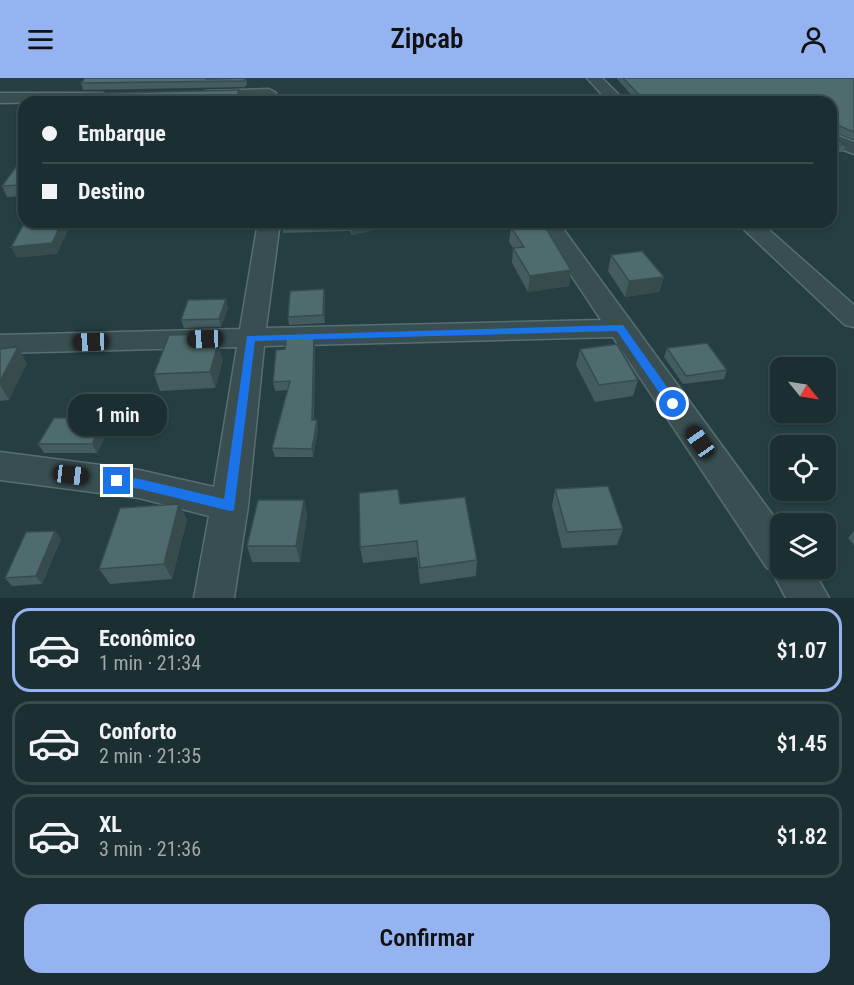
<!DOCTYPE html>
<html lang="pt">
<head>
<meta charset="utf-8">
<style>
	:root { --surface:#1b2e31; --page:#283a3d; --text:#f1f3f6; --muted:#a0a8ab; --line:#394a4d; --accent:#95b2f1 }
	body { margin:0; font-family:"Roboto Condensed",sans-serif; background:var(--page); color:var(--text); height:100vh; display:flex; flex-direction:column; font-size:22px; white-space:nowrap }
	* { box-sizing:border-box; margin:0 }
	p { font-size:20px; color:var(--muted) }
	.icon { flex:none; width:33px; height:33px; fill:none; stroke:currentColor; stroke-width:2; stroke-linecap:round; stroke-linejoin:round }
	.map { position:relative; height:520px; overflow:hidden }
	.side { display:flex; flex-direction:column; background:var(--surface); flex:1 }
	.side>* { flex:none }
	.hud { position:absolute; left:18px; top:18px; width:819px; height:132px; border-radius:18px; box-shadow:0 2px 4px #0004,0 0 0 2px var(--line); display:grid; align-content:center; height:132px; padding:0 24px; background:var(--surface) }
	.needle { width:39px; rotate:120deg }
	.controls { position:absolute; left:770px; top:279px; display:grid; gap:12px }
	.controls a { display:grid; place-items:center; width:66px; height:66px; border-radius:12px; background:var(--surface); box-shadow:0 2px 4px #0004,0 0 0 2px var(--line); font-size:30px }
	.end { position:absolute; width:27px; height:27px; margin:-14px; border:8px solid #1a73e8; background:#fff; box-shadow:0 0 0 3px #fff }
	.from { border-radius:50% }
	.bubble { position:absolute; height:42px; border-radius:18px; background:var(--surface); box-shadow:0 2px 4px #0004,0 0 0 2px var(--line); font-size:20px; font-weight:600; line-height:42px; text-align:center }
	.car { position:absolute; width:18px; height:36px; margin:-18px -9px; border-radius:8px; box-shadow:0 0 4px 2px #0007; background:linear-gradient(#222 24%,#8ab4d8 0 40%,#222 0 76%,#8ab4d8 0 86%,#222 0) }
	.hud b { display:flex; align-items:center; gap:21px; height:57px; font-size:22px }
	.hud b+b { border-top:2px solid var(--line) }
	.hud i { width:15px; height:15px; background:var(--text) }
	ul { padding:10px 0 0; list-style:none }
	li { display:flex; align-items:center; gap:18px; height:84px; margin:0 12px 9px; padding:0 12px; border:3px solid var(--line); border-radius:18px }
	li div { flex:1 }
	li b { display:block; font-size:22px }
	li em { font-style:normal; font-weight:600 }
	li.current { border-color:var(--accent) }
	li>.icon { width:54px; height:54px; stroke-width:1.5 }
	.action { display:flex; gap:12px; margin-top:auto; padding:12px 24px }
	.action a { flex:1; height:69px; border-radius:18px; background:var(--accent); color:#111; font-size:24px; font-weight:600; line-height:69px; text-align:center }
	header { display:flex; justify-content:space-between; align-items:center; height:78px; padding:0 24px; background:var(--accent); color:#111; font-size:27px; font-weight:600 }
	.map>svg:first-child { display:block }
</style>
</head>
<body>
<header><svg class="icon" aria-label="menu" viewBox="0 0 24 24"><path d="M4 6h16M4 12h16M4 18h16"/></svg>Zipcab<svg class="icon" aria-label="person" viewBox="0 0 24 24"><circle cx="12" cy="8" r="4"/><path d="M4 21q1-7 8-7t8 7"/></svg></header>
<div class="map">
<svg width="854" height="520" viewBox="0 0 854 520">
	<rect width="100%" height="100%" fill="#243e41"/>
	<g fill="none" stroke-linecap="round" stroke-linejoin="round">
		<defs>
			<path id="minor" d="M587 0H602L626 24H609Z
				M269 11 276 15 274 18 205 21 198 17 205 13Z
				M0 15H103L110 19 103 23 0 25Z
				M831 55 854 64V76L831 67Z
				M258 144H280L266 250 601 242 536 144H558L780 447V490H812L829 520H786L771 492 767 490 613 259 264 268 248 428 234 520H194L209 438 139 420 0 402V374L139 392 214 409 237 269 0 275V257L240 251Z
				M736 144H760L854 227V249L845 247Z"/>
		</defs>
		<use href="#minor" stroke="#596e71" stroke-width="3"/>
		<use href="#minor" fill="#384e51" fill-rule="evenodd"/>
	</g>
	<path fill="#435c5f" d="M85 0H209L208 1 246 0 247 6 245 9 83 12 81 5Z
		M617 0H854V62L832 53V61L846 67 843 74H831V24H638L617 1Z
		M24 78V118L7 119 2 108Z
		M282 144H377L378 151 352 157 350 153 283 155Z
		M511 149 571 192 569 208 528 214 512 185 513 170 509 164Z
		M611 177 664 199 659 214 625 219 608 193Z
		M324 211 325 219V245L289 247 288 239Z
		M228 230 221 249 184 250 181 242Z
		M208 256 211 266 223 282 215 310 160 313 154 296Z
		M314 260 315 269 314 342H317L318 351 313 379H275L272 370 288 312 275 313 273 304Z
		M667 270 727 292 724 301 683 306 664 279Z
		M0 271 27 285 9 322 0 323Z
		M580 271 638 302 633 318 595 324 576 287Z
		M106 340 110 349 97 375H44L38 366Z
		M555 411 623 451 617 467 562 470 552 428Z
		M304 422 307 438 300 484H252L247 468Z
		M179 426 187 442 172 501 110 506 99 491Z
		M400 426 477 482 476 498 420 506 417 479 363 485 360 469Z
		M55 453 61 461 42 506 12 508 5 500Z
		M854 453V467L848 460Z"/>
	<path fill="#374b4d" d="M239 12 241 21 240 24H235Z
		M62 144H72L57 176 17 180 11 169Z
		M368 144H377L378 151 352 157 351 147Z
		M571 192 569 208 528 214 530 198Z
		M664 199 659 214 625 219 629 203Z
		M324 211 325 219V245L323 237Z
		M226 221 228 230 221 249 219 241Z
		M208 256 213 272 204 266Z
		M314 260 315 269 313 351 312 342Z
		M218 266 223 282 215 310 210 294Z
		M18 269 27 285 9 322 0 307V303Z
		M106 340 110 349 97 375 92 366Z
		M317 342 318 351 313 379 312 371Z
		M304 422 307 438 300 484 296 468Z
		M179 426 187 442 172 501 164 486Z
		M55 453 61 461 42 506 36 498Z"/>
	<path fill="#4e6b6e" stroke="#374b4d" stroke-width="1.5" d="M85 0H206V1L245 0 244 3 81 5Z
		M623 0H854V54L835 46 832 48V61L846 67H831V24H646Z
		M239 12 235 24H64L70 16Z
		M438 17 443 24H336V18Z
		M24 78V107L2 108Z
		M25 144H62L52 165 11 169Z
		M282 144H343L281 146Z
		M349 144H368L351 147Z
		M544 147 571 192 530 198 513 170 524 169 511 149Z
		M642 173 664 199 629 203 611 177Z
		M324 211 323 237 288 239 290 213Z
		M226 221 219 241 181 242 188 222Z
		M208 256 204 266H218L210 294 154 296 169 257Z
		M314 260 312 342H317L312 371 272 370 290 303 273 304 276 272 285 271 286 261Z
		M707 265 727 292 686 298 667 270Z
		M617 266 638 302 599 307 580 271Z
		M18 269 0 303V271Z
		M54 340H106L92 366H38Z
		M608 408 623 451 567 454 555 411Z
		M398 411 400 426 465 419 477 482 420 490 417 463 360 469 359 415Z
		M258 422H304L296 468H247Z
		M179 426 164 486 99 491 120 430Z
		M55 453 36 498 5 500 26 454Z"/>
	<path fill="#1a73e8" d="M619 247H623L677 323V329H669L617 253 255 263 234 432 230 433 140 411 117 408 110 403 117 398 140 401 224 421 247 258Z"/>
</svg>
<div class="controls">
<a><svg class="needle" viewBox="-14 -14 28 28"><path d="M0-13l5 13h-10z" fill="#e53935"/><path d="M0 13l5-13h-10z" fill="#a0a8ab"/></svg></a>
<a><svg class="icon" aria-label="locate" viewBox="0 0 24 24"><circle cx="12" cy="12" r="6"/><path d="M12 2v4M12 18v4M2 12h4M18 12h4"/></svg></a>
<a><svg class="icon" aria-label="layers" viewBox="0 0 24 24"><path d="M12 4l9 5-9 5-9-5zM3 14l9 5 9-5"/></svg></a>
</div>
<i class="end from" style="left:673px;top:326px"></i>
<i class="end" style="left:117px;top:403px"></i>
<div class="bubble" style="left:68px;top:316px;width:99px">1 min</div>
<i class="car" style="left:205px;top:261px;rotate:268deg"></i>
<i class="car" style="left:91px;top:264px;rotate:268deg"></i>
<i class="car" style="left:700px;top:364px;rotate:325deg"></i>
<i class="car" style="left:71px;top:397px;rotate:97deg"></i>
<div class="hud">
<b><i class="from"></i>Embarque</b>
<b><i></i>Destino</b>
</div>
</div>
<section class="side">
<ul>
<li class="current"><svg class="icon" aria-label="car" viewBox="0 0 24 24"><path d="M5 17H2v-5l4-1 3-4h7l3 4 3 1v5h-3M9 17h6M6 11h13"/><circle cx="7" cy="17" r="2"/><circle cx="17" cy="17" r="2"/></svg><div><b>Econômico</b><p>1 min · 21:34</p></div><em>$1.07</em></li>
<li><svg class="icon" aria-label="car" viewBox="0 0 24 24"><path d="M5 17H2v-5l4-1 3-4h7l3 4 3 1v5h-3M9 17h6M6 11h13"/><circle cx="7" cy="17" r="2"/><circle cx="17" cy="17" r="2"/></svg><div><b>Conforto</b><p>2 min · 21:35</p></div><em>$1.45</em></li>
<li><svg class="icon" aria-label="car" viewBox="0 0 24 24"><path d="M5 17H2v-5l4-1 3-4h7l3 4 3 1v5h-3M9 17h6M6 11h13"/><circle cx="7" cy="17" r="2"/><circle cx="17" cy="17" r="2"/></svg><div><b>XL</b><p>3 min · 21:36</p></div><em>$1.82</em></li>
</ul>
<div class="action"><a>Confirmar</a></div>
</section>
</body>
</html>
